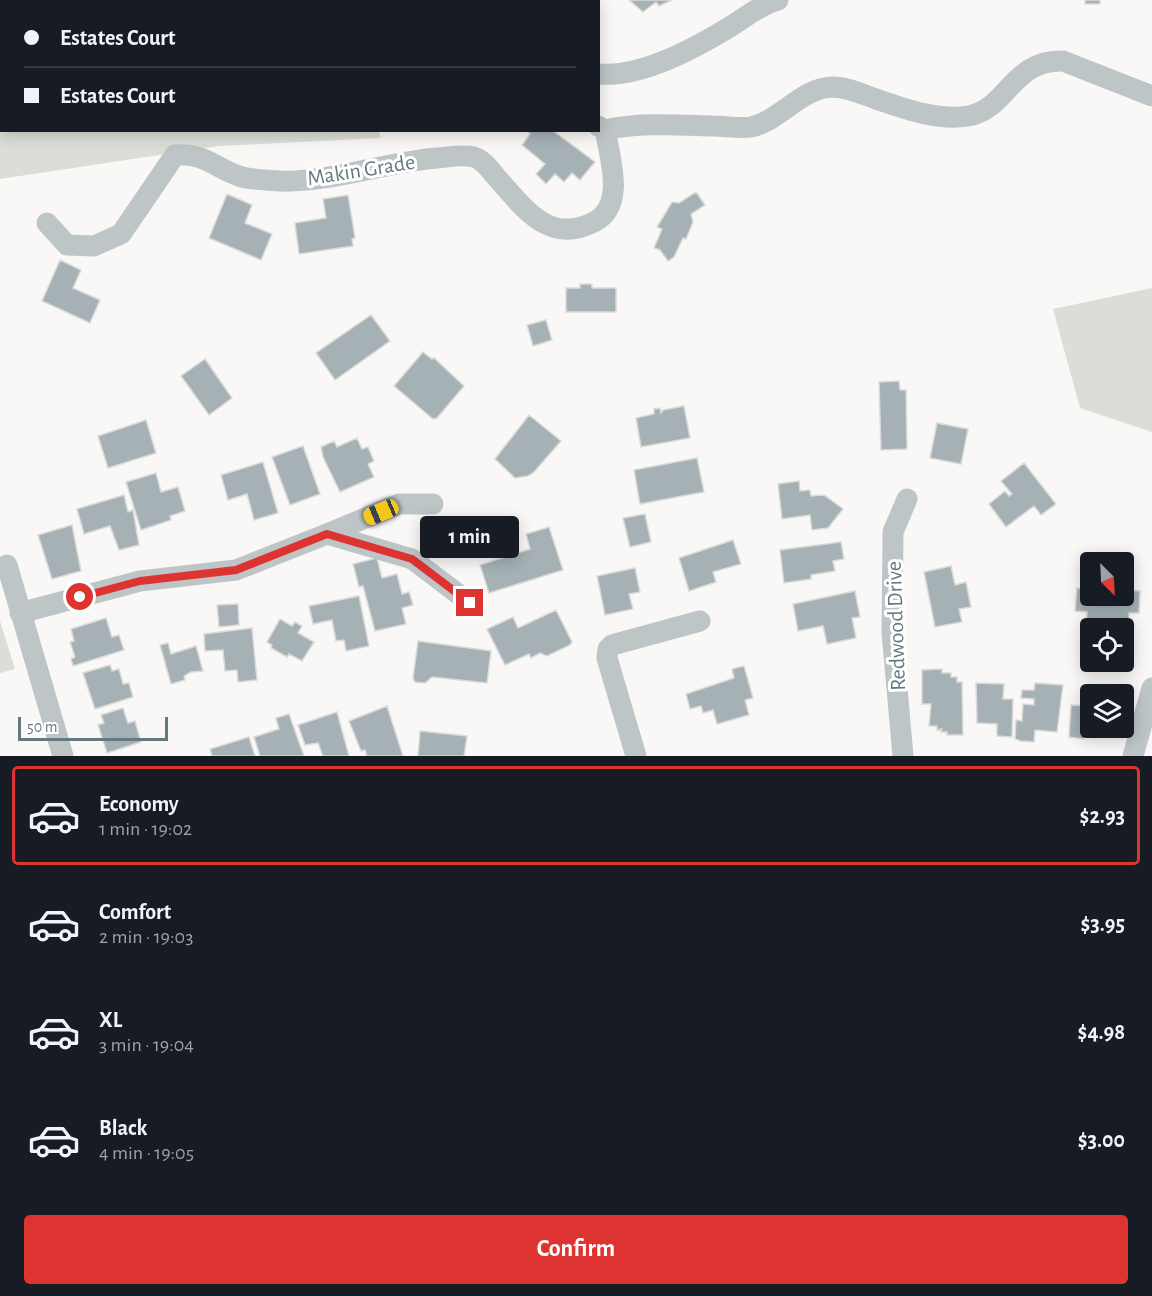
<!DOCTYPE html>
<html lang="en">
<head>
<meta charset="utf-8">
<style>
	:root { --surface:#171b24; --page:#242831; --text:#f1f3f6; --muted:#9ea1a6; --line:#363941; --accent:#de3431 }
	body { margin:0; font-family:"Alegreya Sans",sans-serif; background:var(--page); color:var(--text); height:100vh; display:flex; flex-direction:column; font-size:22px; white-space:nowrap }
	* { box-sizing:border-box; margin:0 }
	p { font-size:20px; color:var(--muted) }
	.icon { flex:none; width:33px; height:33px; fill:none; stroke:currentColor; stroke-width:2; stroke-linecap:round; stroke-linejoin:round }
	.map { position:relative; height:756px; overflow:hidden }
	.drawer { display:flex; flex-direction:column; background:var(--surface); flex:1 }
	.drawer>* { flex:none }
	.hud { position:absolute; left:0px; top:0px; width:600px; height:132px; box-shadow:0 3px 15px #0003; display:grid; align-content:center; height:132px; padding:0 24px; background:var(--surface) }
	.needle { width:39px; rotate:156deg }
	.tools { position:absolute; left:1080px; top:552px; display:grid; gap:12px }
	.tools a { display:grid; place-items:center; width:54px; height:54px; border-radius:6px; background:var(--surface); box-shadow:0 3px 15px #0003; font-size:30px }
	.scale { position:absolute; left:18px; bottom:15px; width:150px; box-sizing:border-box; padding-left:6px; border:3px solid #657a80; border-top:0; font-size:16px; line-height:21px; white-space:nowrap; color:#657a80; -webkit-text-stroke:4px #fff; paint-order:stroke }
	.end { position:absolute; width:27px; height:27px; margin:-14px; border:8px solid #de3431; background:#fff; box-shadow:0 0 0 3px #fff }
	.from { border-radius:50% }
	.bubble { position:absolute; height:42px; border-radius:6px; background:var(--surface); box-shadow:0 3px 15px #0003; font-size:20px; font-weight:700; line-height:42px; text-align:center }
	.car { position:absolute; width:18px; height:36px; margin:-18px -9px; border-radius:8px; box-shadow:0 0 4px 2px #0007; background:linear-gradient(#f5c518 24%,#345 0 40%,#f5c518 0 76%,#345 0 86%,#f5c518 0) }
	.hud b { display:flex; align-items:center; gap:21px; height:57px; font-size:22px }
	.hud b+b { border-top:2px solid var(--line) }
	.hud i { width:15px; height:15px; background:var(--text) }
	ul { padding:10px 0 0; list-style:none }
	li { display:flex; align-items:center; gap:18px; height:99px; margin:0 12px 9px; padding:0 12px; border:3px solid transparent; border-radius:6px }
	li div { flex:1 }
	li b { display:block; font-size:22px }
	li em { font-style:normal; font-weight:700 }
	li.on { border-color:var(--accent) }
	li>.icon { width:54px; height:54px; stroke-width:1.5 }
	.primary-button { display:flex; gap:12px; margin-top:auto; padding:12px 24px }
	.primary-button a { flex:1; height:69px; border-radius:6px; background:var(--accent); color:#fff; font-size:24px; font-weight:700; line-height:69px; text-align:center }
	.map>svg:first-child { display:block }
</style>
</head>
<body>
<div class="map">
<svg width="1152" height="756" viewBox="0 0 1152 756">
	<rect width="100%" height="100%" fill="#f9f8f6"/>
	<path fill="#daded6" d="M0 13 2 130H378L381 138 219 146 0 179Z
		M1152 288V432L1080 408 1053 309Z
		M0 621 15 669 0 673Z"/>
	<path fill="#a5b1b4" stroke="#dbdad9" stroke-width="1.5" d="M407 0H467L407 2Z
		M629 0H672L659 6 656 2 643 12Z
		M1085 0H1100V4H1085Z
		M526 130H552L595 162 580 180 572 173 564 182 555 174 546 184 536 174 545 164 522 145 530 134Z
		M696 192 705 205 691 214 693 222 686 239 683 238 674 257 668 261 660 250 654 248 662 229 657 227 672 202 679 203Z
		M227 194 252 205 245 223 272 234 261 260 209 238Z
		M348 195 355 238 352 239 353 246 299 254 295 223 326 218 323 199Z
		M60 260 81 270 73 288 100 300 90 323 42 301Z
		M580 284H592V288H616V312H566V288H580Z
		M371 315 390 341 335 380 316 353Z
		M546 320 552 340 533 346 527 325Z
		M423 352 432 359 434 358 464 386 437 418 433 419 394 386Z
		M205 359 232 398 209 415 181 376Z
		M899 381 900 390H906L907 449 881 450 879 382Z
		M684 406 690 438 641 447 636 418 654 414V409L660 408 661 413 663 410Z
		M529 415 561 441 534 472 528 476 515 478 495 459Z
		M146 420 156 453 108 468 98 436Z
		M937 423 968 429 961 464 930 458Z
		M357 438 362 449 368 447 374 461 368 464 374 477 340 492 323 457 321 447 334 441 337 447Z
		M303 446 320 494 290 505 272 457Z
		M697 458 704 492 640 504 634 470Z
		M263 462 278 513 254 520 247 494 228 500 221 475Z
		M1024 463 1056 504 1041 515 1034 506 1006 527 989 504 1005 491 1009 496 1012 494 1001 481Z
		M156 473 161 492 178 487 185 511 170 516 171 520 141 530 126 482Z
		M799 481 800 491 810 490 811 496 824 495 843 509 828 528 812 530 810 515 782 519 778 484Z
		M124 495 128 512 133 510 139 545 119 550 110 526 84 534 77 509Z
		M645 514 651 542 630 547 623 518Z
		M72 525 81 571 52 579 38 535Z
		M549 527 563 570 489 593 480 565 530 549 526 534Z
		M733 540 741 564 713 572 716 582 689 591 679 558Z
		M841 542 844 559 833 561 835 571 811 575V579L784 583 780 550Z
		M377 558 382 578 397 574 402 594 409 592 413 605 402 608 406 624 375 631 363 586 359 587 353 564Z
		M951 566 955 585 966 582 971 607 959 609 962 622 935 627 924 572Z
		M635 568 640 592 629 594 633 609 605 615 597 576Z
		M1077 588 1090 589V596H1124V590L1140 591 1139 613H1129L1128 636 1124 635V628L1086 626 1087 612 1075 611Z
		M855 591 860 617 852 618 856 638 827 644 823 626 798 631 793 604Z
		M359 596 369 646 346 651 344 640 336 641 332 620 313 624 309 606Z
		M238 604 239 625 219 627 217 605Z
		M556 610 572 642 570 645 547 656 540 653 531 658 529 654 505 665 487 629 513 617 518 628Z
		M106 618 112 637 119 635 124 650 73 666 71 659 75 657 70 642 74 641 71 629Z
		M280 619 292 626 295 622 302 626 298 633 314 642 302 661 289 654 287 657 271 648 272 645 267 642Z
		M252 628 257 680 238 682 237 670 225 671 223 650 205 651 204 634Z
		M418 641 491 651 487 683 432 677 425 683 415 682 413 678Z
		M168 643 171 654 196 646 203 671 191 672 184 676 185 680 171 684 160 645Z
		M110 665 112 671 119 669 123 684 129 683 133 697 95 709 83 673Z
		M744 666 753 698 745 700 749 715 717 724 713 710 703 713 701 706 690 709 686 694 734 678 732 669Z
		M942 669V673H951V677H957V682H962L963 735H947V732H941L942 729 937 730V726H929L931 704H922V670Z
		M976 683 1004 684 1003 699H1013L1012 737 997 736V724L977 723Z
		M1035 683 1063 685 1057 732 1035 730 1034 742 1021 741 1015 739 1016 720 1022 721 1023 704 1034 705V699L1021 698 1022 690H1034Z
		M1071 705 1090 706V728H1102V736L1084 734V739L1069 737Z
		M387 706 403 756H367L365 750 361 751 349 721Z
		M123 708 128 723 135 721 141 742 107 753 98 725 104 723 101 715Z
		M337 712 349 756H323L318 743 305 745 298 725Z
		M289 714 304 756H260L254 737 279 729 276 718Z
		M420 731 467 736 464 756H418Z
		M249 737 255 756H212L210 749Z"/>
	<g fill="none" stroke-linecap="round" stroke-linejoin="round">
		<path stroke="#bec5c6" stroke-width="21" d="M14 0 17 2
			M170 0 173 2
			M129 2 151 0
			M512 2 515 0
			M598 74C642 78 697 47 733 25 747 16 762 4 778 0
			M605 130C641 122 678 125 714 126 726 126 739 129 751 127 780 121 801 88 832 87 847 87 862 94 876 99 905 109 938 121 968 116 1007 110 1012 59 1063 61L1152 96
			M47 223 67 245 94 246 121 234 175 155C204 153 214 167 239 176 250 180 267 180 280 181 328 183 387 162 437 158 449 157 463 154 474 157 484 160 491 171 497 178 525 209 549 245 594 222 626 206 610 158 605 130L598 126
			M327 534 399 504H433
			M7 565 63 756
			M20 613 140 581 236 570 327 534 412 559 470 603
			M636 756 607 658 608 649 612 645 700 621
			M903 756 892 632 893 532 907 499
			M1133 756 1152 688"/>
	</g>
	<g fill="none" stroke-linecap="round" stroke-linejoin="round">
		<path stroke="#de3431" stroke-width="8" d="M80 597 140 581 236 570 327 534 412 559 470 603"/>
	</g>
	<g text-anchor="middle" stroke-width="6" stroke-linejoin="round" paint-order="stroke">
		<g font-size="22" fill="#657a80" stroke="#fff">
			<text transform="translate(361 169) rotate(-9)" y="8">Makin Grade</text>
			<text transform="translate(895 626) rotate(-92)" y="8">Redwood Drive</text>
		</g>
	</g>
</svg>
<div class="tools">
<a><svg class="needle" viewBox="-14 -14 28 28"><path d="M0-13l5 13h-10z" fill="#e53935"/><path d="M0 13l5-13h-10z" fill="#9ea1a6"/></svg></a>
<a><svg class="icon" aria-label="locate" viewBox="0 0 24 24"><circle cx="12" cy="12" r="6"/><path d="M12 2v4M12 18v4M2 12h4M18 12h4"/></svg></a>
<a><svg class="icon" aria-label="layers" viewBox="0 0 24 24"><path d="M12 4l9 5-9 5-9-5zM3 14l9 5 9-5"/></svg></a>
</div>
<div class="scale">50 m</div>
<i class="end from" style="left:80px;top:597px"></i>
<i class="end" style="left:470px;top:603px"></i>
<div class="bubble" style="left:420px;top:516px;width:99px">1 min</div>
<i class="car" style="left:381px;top:512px;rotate:247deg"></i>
<div class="hud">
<b><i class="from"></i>Estates Court</b>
<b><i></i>Estates Court</b>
</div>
</div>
<section class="drawer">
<ul>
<li class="on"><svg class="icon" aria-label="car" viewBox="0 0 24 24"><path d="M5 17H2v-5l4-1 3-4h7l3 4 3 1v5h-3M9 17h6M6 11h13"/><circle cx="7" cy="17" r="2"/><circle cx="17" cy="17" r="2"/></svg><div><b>Economy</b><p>1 min · 19:02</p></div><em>$2.93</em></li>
<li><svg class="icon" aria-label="car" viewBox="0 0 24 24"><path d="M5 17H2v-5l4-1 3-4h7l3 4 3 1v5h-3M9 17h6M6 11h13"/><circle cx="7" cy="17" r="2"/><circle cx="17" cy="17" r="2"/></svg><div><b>Comfort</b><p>2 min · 19:03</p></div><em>$3.95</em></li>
<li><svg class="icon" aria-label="car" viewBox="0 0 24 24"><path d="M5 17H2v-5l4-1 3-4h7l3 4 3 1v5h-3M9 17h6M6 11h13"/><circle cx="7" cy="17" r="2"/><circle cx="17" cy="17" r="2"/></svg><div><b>XL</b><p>3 min · 19:04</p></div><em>$4.98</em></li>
<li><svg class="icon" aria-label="car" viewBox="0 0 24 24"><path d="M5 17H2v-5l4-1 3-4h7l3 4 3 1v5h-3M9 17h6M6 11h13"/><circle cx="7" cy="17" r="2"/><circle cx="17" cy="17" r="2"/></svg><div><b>Black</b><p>4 min · 19:05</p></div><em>$3.00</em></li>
</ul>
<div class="primary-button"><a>Confirm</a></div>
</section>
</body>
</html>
